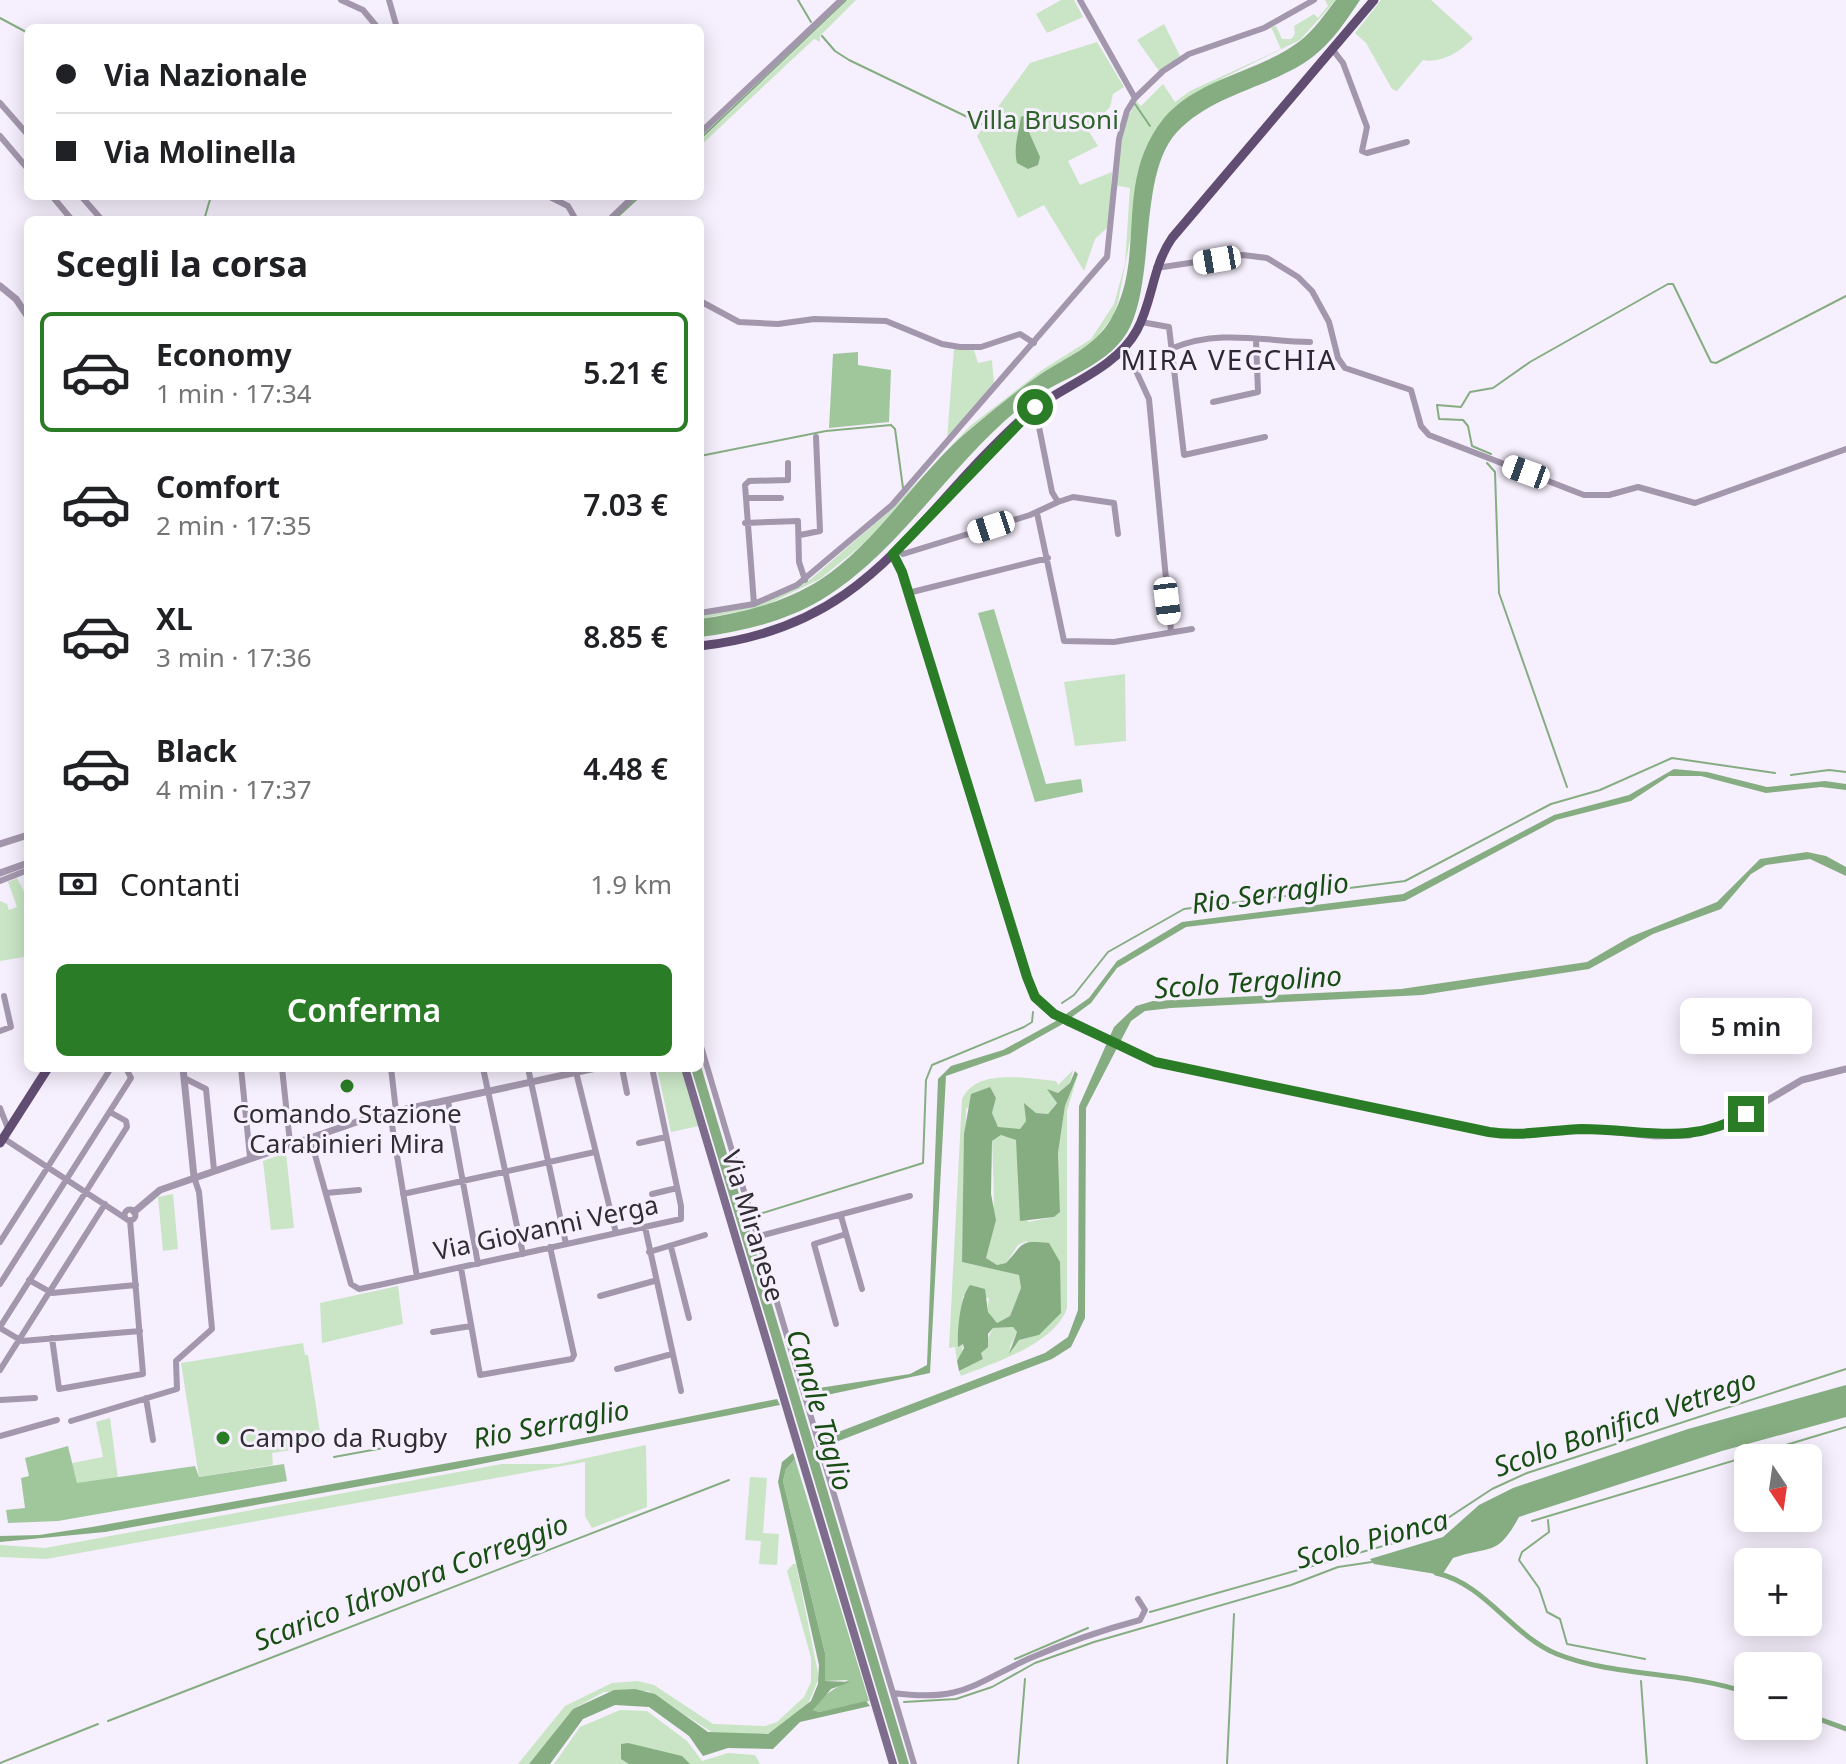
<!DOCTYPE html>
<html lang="it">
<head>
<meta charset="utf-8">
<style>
	:root { --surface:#fff; --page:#f2f2f2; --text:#202124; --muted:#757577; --line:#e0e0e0; --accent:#2b7c26 }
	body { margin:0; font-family:"Noto Sans",sans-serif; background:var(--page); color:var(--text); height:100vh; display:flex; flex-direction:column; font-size:30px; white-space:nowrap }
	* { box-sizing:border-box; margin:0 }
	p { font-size:26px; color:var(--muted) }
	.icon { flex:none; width:44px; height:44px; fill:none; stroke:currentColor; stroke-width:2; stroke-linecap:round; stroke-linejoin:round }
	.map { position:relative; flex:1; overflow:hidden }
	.side { position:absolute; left:24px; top:216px; width:680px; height:856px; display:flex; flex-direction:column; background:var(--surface); border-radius:12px; box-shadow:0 4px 20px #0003 }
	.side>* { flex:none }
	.banner { position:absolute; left:24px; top:24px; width:680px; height:176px; border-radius:12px; box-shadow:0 4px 20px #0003; display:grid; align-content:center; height:176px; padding:0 32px; background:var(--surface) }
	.needle { width:52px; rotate:167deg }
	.buttons { position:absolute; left:1734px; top:1444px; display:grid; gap:16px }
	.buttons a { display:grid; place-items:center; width:88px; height:88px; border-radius:12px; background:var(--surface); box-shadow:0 4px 20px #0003; font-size:40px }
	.end { position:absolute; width:36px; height:36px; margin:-18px; border:10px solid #2b7c26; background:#fff; box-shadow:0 0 0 4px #fff }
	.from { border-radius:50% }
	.bubble { position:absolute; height:56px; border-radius:12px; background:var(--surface); box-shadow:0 4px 20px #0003; font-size:26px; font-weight:600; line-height:56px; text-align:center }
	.car { position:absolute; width:24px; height:48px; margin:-24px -12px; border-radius:10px; box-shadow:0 0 6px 2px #0007; background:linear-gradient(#fff 24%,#345 0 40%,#fff 0 76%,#345 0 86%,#fff 0) }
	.banner b { display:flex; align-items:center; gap:28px; height:76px; font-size:30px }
	.banner b+b { border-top:2px solid var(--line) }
	.banner i { width:20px; height:20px; background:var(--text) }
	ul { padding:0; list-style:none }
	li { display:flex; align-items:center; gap:24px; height:120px; margin:0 16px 12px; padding:0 16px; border:4px solid transparent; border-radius:12px }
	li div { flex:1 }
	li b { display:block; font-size:30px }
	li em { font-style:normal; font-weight:600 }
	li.selected { border-color:var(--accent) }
	li>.icon { width:72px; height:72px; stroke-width:1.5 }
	h2 { padding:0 32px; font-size:36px; line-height:96px }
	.pay { display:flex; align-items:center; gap:20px; height:88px; padding:0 32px; font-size:30px }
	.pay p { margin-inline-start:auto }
	.primary-button { display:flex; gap:16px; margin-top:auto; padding:16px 32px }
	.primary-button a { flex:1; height:92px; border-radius:12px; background:var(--accent); color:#fff; font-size:32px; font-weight:600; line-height:92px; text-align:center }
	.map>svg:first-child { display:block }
</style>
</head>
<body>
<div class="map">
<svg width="1846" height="1764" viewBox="0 0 1846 1764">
	<rect width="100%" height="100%" fill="#f6effd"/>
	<path fill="#c9e5c5" d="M848 0H856L820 36V42L814 39 700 146V141Z
		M1061 0H1074L1083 17 1047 33 1036 14Z
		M1325 0H1336L1300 40 1221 79 1167 115 1131 235 1118 302 1113 316 1094 341 1031 381 970 429 866 542 820 579 762 607 700 619V615L758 605 811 579 894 507 970 426 1042 370 1091 339 1114 304 1125 264 1130 188 1114 185 1124 126 1136 101 1141 106 1163 84 1175 102 1190 91 1281 49 1271 27 1276 26 1282 39H1291L1295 34 1294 26 1314 14 1318 18 1328 6Z
		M1381 0H1431L1473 38C1462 51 1440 64 1423 60L1397 91 1392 89 1366 43 1355 33Z
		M1164 24 1180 56 1159 71 1137 40Z
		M1097 42 1124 87 1113 94 1110 107 1088 130 1098 146 1068 161 1080 185 1112 172 1109 226 1095 239 1084 271 1044 205 1018 218 977 136 1030 63Z
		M954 348 974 350 978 363 992 360 994 384 947 440Z
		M1125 674 1126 741 1075 746 1064 682Z
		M17 878 28 899V953L24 957 0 961V901L7 904 9 910 17 907 8 882Z
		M657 1068H681L699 1126 671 1132Z
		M1073 1070 1070 1083 1058 1093 1049 1090 1057 1102 1048 1114 1036 1113 1025 1104 1026 1121 1020 1129 998 1128 992 1113 996 1098 991 1090 966 1109 962 1262 1019 1275 1021 1288 1010 1316 997 1323 987 1312 989 1298 963 1296C962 1314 957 1329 959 1346L963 1344 961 1359 957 1361 955 1347 949 1348 962 1099C977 1067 1026 1079 1056 1081L1058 1085Z
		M1078 1074 1067 1111V1308C1055 1344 994 1363 961 1376L959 1371 983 1359 981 1353 993 1328 1013 1327 1017 1332 1009 1349 1019 1340 1039 1335 1027 1241 1018 1245 1006 1263 997 1265 986 1258C987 1248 992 1238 993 1227 995 1198 993 1170 992 1141L1001 1135 1016 1139 1028 1222 1054 1217 1060 1212 1058 1153 1065 1106Z
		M286 1153 294 1228 271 1230 263 1161Z
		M173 1194 178 1249 163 1251 158 1197Z
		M398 1286 403 1324 322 1343 320 1303Z
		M303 1343 305 1355H308L322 1445 272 1453 273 1465 199 1477 181 1363Z
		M110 1418 118 1479 77 1484 72 1463 103 1457 96 1422Z
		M646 1445 647 1507 592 1528 585 1516V1462L46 1559 0 1557V1545L45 1548 502 1464H559Z
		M750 1477 767 1478 763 1533 779 1534 777 1565 759 1564 761 1541 745 1540Z
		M793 1564H796L819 1678 807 1706 775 1731 763 1735 713 1733 648 1691 604 1692 573 1709 529 1764H518L565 1706 612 1683 638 1681 654 1685 713 1724 765 1726 777 1722 804 1697 811 1682V1658L787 1571Z
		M620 1710 647 1711 687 1741 702 1761 728 1753 755 1755 760 1764H554L580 1727Z"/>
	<path fill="#9fc79b" d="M858 352V365L891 370 889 422 829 428 833 354Z
		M994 609 1046 784 1081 779 1083 792 1035 802 978 613Z
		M68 1446 77 1483 195 1466 199 1477 284 1464 287 1481 58 1521 8 1523 6 1510 25 1508 21 1478 29 1476 25 1458Z
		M795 1459 869 1701 819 1712 813 1710 822 1697 848 1680 825 1681V1653L783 1481 786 1469Z"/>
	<path fill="#86ad82" d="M1336 0H1360C1344 24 1329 47 1304 63 1263 89 1212 95 1177 132 1139 173 1155 271 1131 325 1113 366 1059 378 1026 403 951 461 901 552 821 600 784 622 743 631 700 637V619C743 613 783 603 820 580 881 540 917 472 974 426 995 409 1017 390 1041 374 1066 357 1095 347 1111 319 1148 255 1112 183 1164 118 1199 77 1258 73 1300 41 1314 30 1325 14 1336 0Z
		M1031 113 1034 119 1028 130 1040 157 1038 165 1028 169 1017 163C1013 146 1019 133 1021 117Z
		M1674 769 1707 772 1767 787 1825 781 1846 784V790L1821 787 1766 793 1701 776H1669L1631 801 1556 820 1405 901 1186 927 1117 968 1091 1003 1061 1025 1009 1054 946 1076 930 1373 808 1399 806 1390 910 1374 927 1365 938 1079 951 1066 1003 1050 1056 1021 1089 998 1117 961 1182 922 1403 894 1554 815 1629 795Z
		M1807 852 1826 856 1846 867V876L1810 859 1766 865 1751 874 1721 909 1653 934 1589 969 1422 995 1171 1008 1145 1011 1131 1021 1086 1108 1085 1318 1071 1347 1052 1359 823 1447 820 1439 1045 1353 1068 1337 1078 1310 1079 1106 1114 1027 1136 1006 1153 1001 1401 989 1587 962 1630 937 1717 902 1760 859Z
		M700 1063 909 1764H899L691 1068H700Z
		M1075 1071 1078 1074 1065 1106 1058 1153 1060 1212 1054 1217 1020 1221 1016 1140 1001 1135 992 1141 991 1194 996 1220 986 1258 997 1265 1006 1263C1025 1243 1018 1240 1049 1243L1060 1262 1061 1313 1039 1335 1019 1340 1009 1354 1017 1332 1013 1327 993 1328 988 1334V1347L981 1353 983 1359 959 1371 957 1361 964 1348 963 1344 958 1347C957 1331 960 1297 970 1285L985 1289 988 1312 997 1323 1010 1316 1021 1288 1019 1275 962 1262 964 1134 971 1094 990 1087 996 1098 992 1113 998 1127 1020 1129 1026 1121 1024 1103 1036 1113 1048 1114 1057 1103 1047 1089 1058 1093 1070 1083Z
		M1846 1385V1417L1722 1451 1519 1517C1497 1557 1492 1545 1453 1558L1442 1575 1374 1564 1370 1559 1443 1537 1479 1505 1513 1488 1688 1429Z
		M777 1399 780 1405 456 1469 105 1532 0 1542V1536L39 1535 92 1527 549 1445Z
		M793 1453 795 1459 786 1469 783 1481 825 1653V1681L850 1682 831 1689 813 1710 819 1712 866 1701 870 1706 800 1722 773 1749 728 1748 703 1756 689 1736 649 1707 615 1705 583 1719 550 1764H529L573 1709 614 1690 635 1689 655 1694 708 1732 768 1734 811 1701 818 1684 819 1665 778 1482 782 1462Z
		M628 1743 682 1756 690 1764H629L621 1759V1744Z"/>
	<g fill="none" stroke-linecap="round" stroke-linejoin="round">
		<path stroke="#86ad82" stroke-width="2" d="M798 0 811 22
			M0 18 28 33
			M822 36 835 51 849 60 984 125
			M1135 104 1150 126
			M700 139 846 0
			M204 220 211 196
			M614 220 640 196
			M1491 454 1472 446 1468 426 1463 420 1439 419 1437 405 1461 407 1470 392 1493 388 1530 362 1668 284H1673L1711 362 1716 363 1846 296
			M700 456 826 431 891 425 895 429 903 488
			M1487 463 1495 472 1499 593 1567 787
			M1791 775 1829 770 1846 772
			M1062 1003 1074 995 1108 952 1184 909 1405 881 1551 804 1600 790 1672 758 1775 773
			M753 1216 923 1163 926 1080 932 1065 1024 1027 1032 1022 1033 1012
			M334 1457 405 1444
			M1548 1520 1549 1532 1522 1552 1519 1560 1539 1588 1547 1612 1560 1619 1567 1644 1645 1659
			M1532 1521 1846 1427
			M1150 1612 1422 1535 1492 1489 1527 1473 1846 1369
			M1015 1659 1088 1628
			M1641 1681 1647 1764
			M904 1702 956 1699 992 1687 1035 1663 1094 1642 1291 1585 1338 1567 1372 1562
			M108 1721 729 1480
			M0 1763 98 1724
			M1018 1764 1025 1679
			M1227 1764 1234 1614"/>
		<path stroke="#86ad82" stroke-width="5" d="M1436 1573C1486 1584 1511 1635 1557 1654 1614 1677 1686 1671 1748 1693
			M1808 1715 1846 1729"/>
		<path stroke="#a397ad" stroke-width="6" d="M341 0 363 10 378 28
			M389 0 397 28
			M1080 0 1135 98
			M1333 50 1343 63 1367 127 1362 151 1367 153 1407 142
			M0 103 28 135
			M700 133 841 0
			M0 136 28 169
			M52 196 72 220
			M81 196 102 220
			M548 196 568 206 576 220
			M609 220 634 196
			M1156 268 1243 255 1267 258 1298 277 1312 291 1329 322 1338 358 1345 368 1411 390 1421 426 1429 435 1584 495H1609L1638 487 1695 503 1846 449
			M700 301 739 322 778 324 814 319 886 321 942 344 960 347H981L1020 334 1034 343
			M1141 322 1169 327 1184 455 1265 437
			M1125 347 1149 399 1171 632
			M1173 348C1219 329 1262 341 1310 342
			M1213 402 1258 392 1256 340
			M746 498H781
			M1058 502 1073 497 1114 503 1118 534
			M1037 513 1064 641 1114 642 1192 629
			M745 523 798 521 799 562 805 580
			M800 535 820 531 816 437
			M898 549 903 554 1030 515 1058 502 1052 492 1035 407
			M908 593 1048 558
			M754 604 745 485 749 481 788 480V463
			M700 613 754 604 797 585 892 505 1107 257 1119 139 1127 111 1135 98 1163 71 1189 54 1264 28 1314 0
			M0 881 28 870
			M0 1031 11 1027 4 996
			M700 1043 914 1764
			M241 1068 250 1157
			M282 1068 290 1143
			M391 1068 396 1111
			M483 1068 523 1254
			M528 1068 566 1244
			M575 1068 616 1233
			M622 1068 627 1093
			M184 1078 206 1089 214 1170
			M448 1101 478 1264
			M0 1108 7 1126
			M390 1113 417 1277
			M310 1137 351 1284 359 1289 379 1285 681 1219V1206L652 1068
			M3 1138 125 1218
			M639 1143 666 1137
			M326 1193 359 1190
			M403 1194 595 1152
			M652 1194 677 1188
			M124.5 1215a5.5 5.5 0 1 1 11 0a5.5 5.5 0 1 1-11 0Z
			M841 1216 862 1289
			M645 1227 681 1391
			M756 1237 910 1196
			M0 1242 111 1068
			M671 1247 689 1318
			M649 1252 705 1235
			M461 1268 480 1375 572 1359 574 1355 550 1247
			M29 1280 52 1293 136 1285
			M0 1284 131 1078 126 1068
			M600 1296 654 1281
			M836 1324 814 1244 846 1234
			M0 1327 127 1127 126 1121 110 1112
			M0 1328 22 1341 140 1331
			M433 1332 471 1326
			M52 1338 59 1389 143 1374 130 1220
			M617 1369 672 1354
			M0 1370 105 1204
			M146 1398 153 1440
			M0 1400 35 1398
			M71 1421 177 1389 176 1361 212 1329 199 1192 194 1177
			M0 1436 57 1420
			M893 1693C961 1702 972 1685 1028 1659 1065 1643 1102 1630 1140 1620L1145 1610 1138 1599"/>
		<path stroke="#a397ad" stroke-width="7" d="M0 286 16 299 28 317
			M893 554 902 572 1031 987 1038 1001 1067 1022 1155 1062 1502 1134 1588 1129 1655 1136 1689 1135 1736 1119 1802 1080 1846 1069
			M0 844 28 835
			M0 873 28 863
			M183 1068 194 1177
			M134 1212 160 1190 374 1116 596 1068"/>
		<path stroke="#7d6c8b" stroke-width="8" d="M685 1068 893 1764"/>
		<path stroke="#624d72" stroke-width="9" d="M700 646C872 627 911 518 1026 415 1060 386 1115 371 1137 330 1153 301 1152 267 1172 238L1374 0
			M0 1143 48 1068"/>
	</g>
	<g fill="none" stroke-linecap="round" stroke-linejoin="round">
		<path stroke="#2b7c26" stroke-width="10" d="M1035 407 893 554 902 572 1027 977 1035 997 1054 1014 1155 1062 1489 1132C1521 1137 1551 1130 1582 1129 1645 1129 1688 1147 1746 1114"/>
	</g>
	<g fill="#2b7c26" stroke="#f6effd" stroke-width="3">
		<circle cx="347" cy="1086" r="8"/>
		<circle cx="223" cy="1438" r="8"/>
	</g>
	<g text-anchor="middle" stroke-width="6" stroke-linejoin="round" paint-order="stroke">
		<g font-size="26" fill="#2e632a" stroke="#f6effd">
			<text x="1043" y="129">Villa Brusoni</text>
		</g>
		<g font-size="26" fill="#302d33" stroke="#f6effd">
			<text x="347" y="1123">Comando Stazione<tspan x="347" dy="30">Carabinieri Mira</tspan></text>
			<text x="239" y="1447" text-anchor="start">Campo da Rugby</text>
		</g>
		<g font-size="26" fill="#302d33" stroke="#f6effd">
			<text transform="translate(753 1226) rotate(73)" y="9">Via Miranese</text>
			<text transform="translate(546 1228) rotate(-12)" y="9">Via Giovanni Verga</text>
		</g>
		<g font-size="28" letter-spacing="2" fill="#2e2834" stroke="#f6effd">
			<text x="1229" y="370">MIRA VECCHIA</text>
		</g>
		<g font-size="28" font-style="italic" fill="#184e14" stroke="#f6effd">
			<text transform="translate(1270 893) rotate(-8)" y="10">Rio Serraglio</text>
			<text transform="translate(1248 982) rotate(-4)" y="10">Scolo Tergolino</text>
			<text transform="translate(820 1410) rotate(73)" y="10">Canale Taglio</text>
			<text transform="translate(1625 1423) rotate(-19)" y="10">Scolo Bonifica Vetrego</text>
			<text transform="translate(551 1424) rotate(-11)" y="10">Rio Serraglio</text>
			<text transform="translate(1372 1539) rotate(-15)" y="10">Scolo Pionca</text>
			<text transform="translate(411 1582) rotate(-21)" y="10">Scarico Idrovora Correggio</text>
		</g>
	</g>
</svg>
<div class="buttons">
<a><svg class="needle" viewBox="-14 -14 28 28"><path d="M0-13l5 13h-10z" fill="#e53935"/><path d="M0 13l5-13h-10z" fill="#757577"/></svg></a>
<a>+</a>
<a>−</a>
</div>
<i class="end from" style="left:1035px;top:407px"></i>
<i class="end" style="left:1746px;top:1114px"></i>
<div class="bubble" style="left:1680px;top:998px;width:132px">5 min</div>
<i class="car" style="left:1217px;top:260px;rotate:260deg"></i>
<i class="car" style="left:1526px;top:472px;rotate:290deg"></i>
<i class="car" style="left:991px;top:527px;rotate:252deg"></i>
<i class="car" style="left:1167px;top:601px;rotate:173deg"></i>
<div class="banner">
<b><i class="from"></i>Via Nazionale</b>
<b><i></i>Via Molinella</b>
</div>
<section class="side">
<h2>Scegli la corsa</h2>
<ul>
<li class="selected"><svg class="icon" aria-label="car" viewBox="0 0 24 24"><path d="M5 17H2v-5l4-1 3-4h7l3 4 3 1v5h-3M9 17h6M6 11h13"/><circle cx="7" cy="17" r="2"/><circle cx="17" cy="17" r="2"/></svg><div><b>Economy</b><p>1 min · 17:34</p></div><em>5.21 €</em></li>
<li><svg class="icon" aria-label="car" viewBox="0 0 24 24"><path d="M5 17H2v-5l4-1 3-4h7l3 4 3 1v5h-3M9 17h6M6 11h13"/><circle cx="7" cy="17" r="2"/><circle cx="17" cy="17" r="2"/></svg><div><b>Comfort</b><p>2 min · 17:35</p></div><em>7.03 €</em></li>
<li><svg class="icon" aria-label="car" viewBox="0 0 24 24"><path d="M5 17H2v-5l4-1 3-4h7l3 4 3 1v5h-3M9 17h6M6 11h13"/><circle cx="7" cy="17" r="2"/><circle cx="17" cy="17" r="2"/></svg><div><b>XL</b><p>3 min · 17:36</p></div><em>8.85 €</em></li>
<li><svg class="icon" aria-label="car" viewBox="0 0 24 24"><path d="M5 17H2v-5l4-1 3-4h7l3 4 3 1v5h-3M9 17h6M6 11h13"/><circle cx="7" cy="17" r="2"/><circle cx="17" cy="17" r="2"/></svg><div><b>Black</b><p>4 min · 17:37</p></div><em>4.48 €</em></li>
</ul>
<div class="pay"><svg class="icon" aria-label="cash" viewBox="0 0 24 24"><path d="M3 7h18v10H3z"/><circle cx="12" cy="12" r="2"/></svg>Contanti<p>1.9 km</p></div>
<div class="primary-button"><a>Conferma</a></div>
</section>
</div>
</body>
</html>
